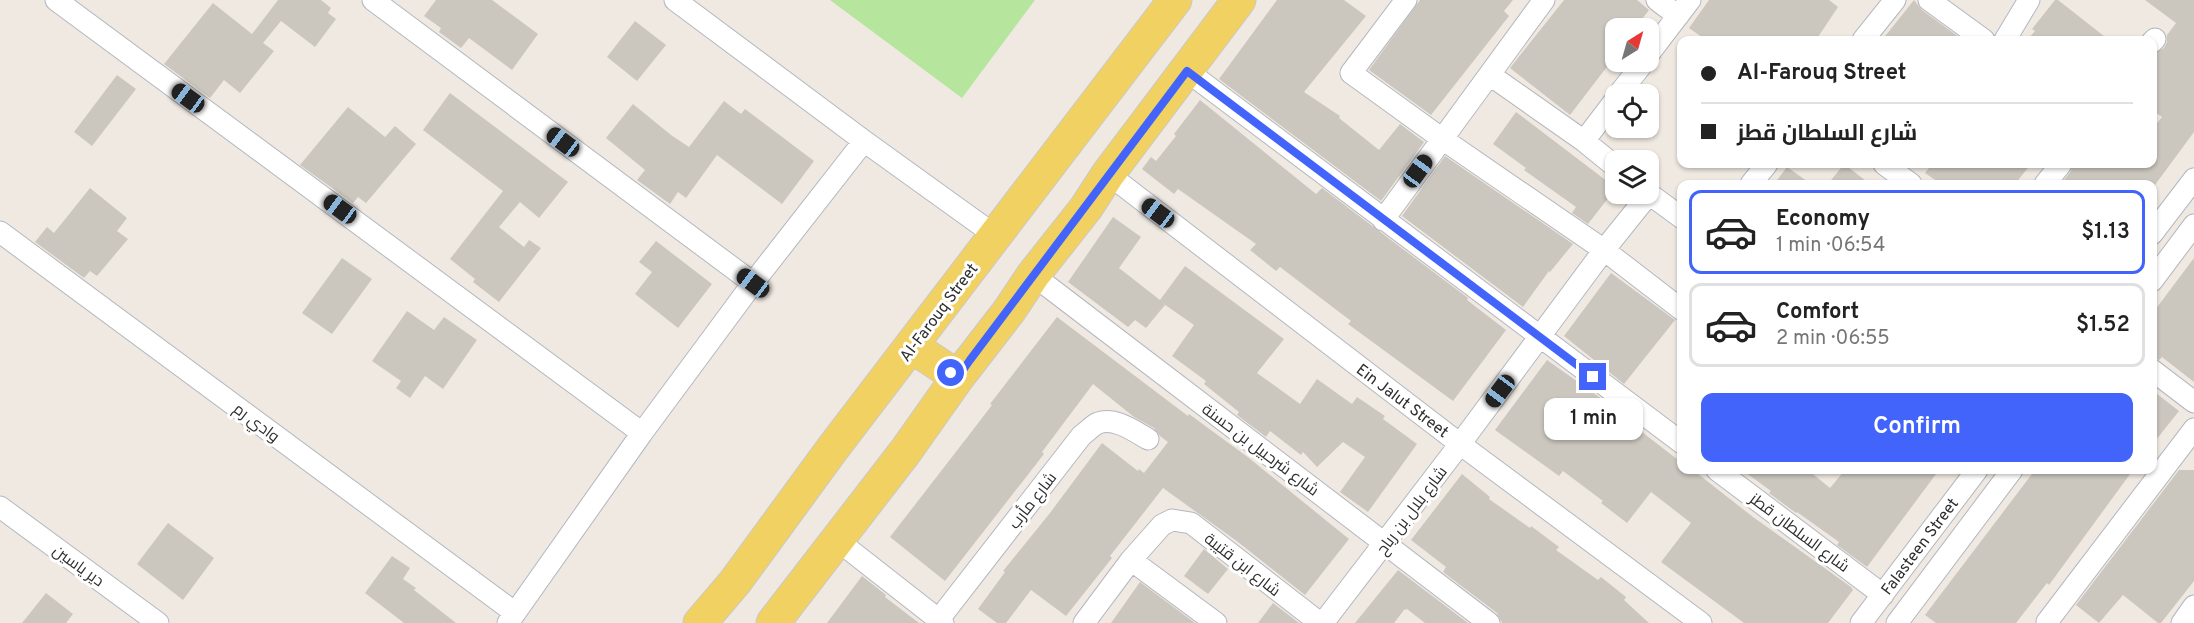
<!DOCTYPE html>
<html lang="en">
<head>
<meta charset="utf-8">
<style>
	:root { --surface:#fff; --page:#f2f2f2; --text:#222; --muted:#767676; --line:#e0e0e0; --accent:#4264fb }
	body { margin:0; font-family:Overpass,Cairo,sans-serif; background:var(--page); color:var(--text); height:100vh; display:flex; flex-direction:column; font-size:22px; white-space:nowrap }
	* { box-sizing:border-box; margin:0 }
	p { font-size:20px; color:var(--muted) }
	.icon { flex:none; width:33px; height:33px; fill:none; stroke:currentColor; stroke-width:2; stroke-linecap:round; stroke-linejoin:round }
	.map { position:relative; flex:1; overflow:hidden }
	.details { position:absolute; left:1677px; top:180px; width:480px; height:294px; display:flex; flex-direction:column; background:var(--surface); border-radius:12px; box-shadow:0 2px 4px #0004 }
	.details>* { flex:none }
	.guide { position:absolute; left:1677px; top:36px; width:480px; height:132px; border-radius:12px; box-shadow:0 2px 4px #0004; display:grid; align-content:center; height:132px; padding:0 24px; background:var(--surface) }
	.needle { width:39px; rotate:37deg }
	.fabs { position:absolute; left:1605px; top:18px; display:grid; gap:12px }
	.fabs a { display:grid; place-items:center; width:54px; height:54px; border-radius:12px; background:var(--surface); box-shadow:0 2px 4px #0004; font-size:30px }
	.end { position:absolute; width:27px; height:27px; margin:-14px; border:8px solid #4264fb; background:#fff; box-shadow:0 0 0 3px #fff }
	.from { border-radius:50% }
	.bubble { position:absolute; height:42px; border-radius:12px; background:var(--surface); box-shadow:0 2px 4px #0004; font-size:20px; font-weight:600; line-height:42px; text-align:center }
	.car { position:absolute; width:18px; height:36px; margin:-18px -9px; border-radius:8px; box-shadow:0 0 4px 2px #0007; background:linear-gradient(#222 24%,#8ab4d8 0 40%,#222 0 76%,#8ab4d8 0 86%,#222 0) }
	.guide b { display:flex; align-items:center; gap:21px; height:57px; font-size:22px }
	.guide b+b { border-top:2px solid var(--line) }
	.guide i { width:15px; height:15px; background:var(--text) }
	ul { padding:10px 0 0; list-style:none }
	li { display:flex; align-items:center; gap:18px; height:84px; margin:0 12px 9px; padding:0 12px; border:3px solid var(--line); border-radius:12px }
	li div { flex:1 }
	li b { display:block; font-size:22px }
	li em { font-style:normal; font-weight:600 }
	li.active { border-color:var(--accent) }
	li>.icon { width:54px; height:54px; stroke-width:1.5 }
	.action { display:flex; gap:12px; margin-top:auto; padding:12px 24px }
	.action a { flex:1; height:69px; border-radius:12px; background:var(--accent); color:#fff; font-size:24px; font-weight:600; line-height:69px; text-align:center }
	.map>svg:first-child { display:block }
</style>
</head>
<body>
<div class="map">
<svg width="2194" height="623" viewBox="0 0 2194 623">
	<rect width="100%" height="100%" fill="#efe9e1"/>
	<path fill="#b6e59e" d="M830 0H1035L962 98Z"/>
	<path fill="#cbc7bf" d="M278 0H321L331 8 328 13 336 19 315 47 281 21 263 43 274 51 240 93 224 80 210 98 164 64 213 3 252 34Z
		M436 0H492L538 34 512 70 469 38 461 48 439 32 441 28 424 16Z
		M1277 0H1344L1366 16 1304 92 1340 116 1339 118 1379 150 1400 124 1424 142 1381 201 1219 79Z
		M1420 0H1513L1504 11 1509 16 1431 115 1369 70Z
		M1564 0H1637L1649 10 1635 28H1616V55L1570 115 1510 68Z
		M1709 0H1829L1838 7 1816 40H1706L1689 28Z
		M1914 0 1922 10 1963 40H1882Z
		M2055 0H2058L2109 40H2027L2035 31 2032 29Z
		M2145 0H2194V132L2152 189V184H2061L2071 171 2073 164H2152V129L2162 117 2152 110V54L2164 48 2167 42V35L2176 23Z
		M635 21 666 45 637 81 607 57Z
		M117 75 136 89 92 146 74 132Z
		M450 93 568 182 539 218 520 202 499 227 524 247 529 240 541 248 499 302 473 282 475 279 450 259 503 191 423 130Z
		M1200 100 1316 194 1322 188 1468 298 1467 300 1506 330 1453 401 1348 324 1351 321 1280 267 1276 271 1250 250 1256 244 1178 189 1174 194 1142 169 1151 157 1156 161 1176 136 1174 134Z
		M724 101 741 114 745 109 814 161 782 204 717 155 686 198 678 192 670 204 637 180 645 170 606 138 633 104 671 135 689 147Z
		M348 107 385 137 395 126 416 144 366 203 358 197 353 203 300 165Z
		M1516 112 1616 188 1588 224 1572 213 1576 207 1524 170 1526 168 1493 144Z
		M1445 156 1573 244 1550 272 1549 271 1523 307 1402 216Z
		M1844 164 1870 184H1828Z
		M1932 164H2031L2015 184H1941L1925 173Z
		M1787 167 1811 184H1774Z
		M90 188 127 218 117 231 128 239 97 276 90 271 84 278 35 242 47 227 54 233Z
		M1113 217 1141 237 1119 268 1160 300 1185 266 1284 339 1257 373 1300 404 1317 379 1352 404 1357 397 1385 416 1383 419 1417 444 1368 512 1340 492 1365 457 1343 442 1317 467 1303 452 1301 455 1270 431 1266 437 1237 415 1239 412 1204 384 1206 381 1172 356 1194 325 1161 302 1165 305 1146 328 1135 320 1128 327 1068 282Z
		M656 241 712 284 678 328 635 294 652 272 639 262Z
		M342 258 372 279 332 334 302 313Z
		M2194 258V382L2162 357 2159 360 2152 357V314Z
		M1611 273 1675 320 1624 384 1564 336Z
		M407 311 434 330 444 317 477 340 443 389 425 376 410 398 396 388 401 381 372 361Z
		M1057 317 1188 416 1189 414 1249 458 1349 539 1305 595 1238 542 1163 488 1110 556 1112 558 1066 616 1031 590 1006 623H997L978 609 1005 572 1003 571 1050 513 1102 443 1138 471 1139 469 1144 473 1168 442 1160 436 1154 428 1134 417 1093 384 1042 452 1044 454 945 581 890 537 969 435 992 405 990 404Z
		M1547 360 1609 404 1607 405 1682 463V470H1693L1753 517 1851 587 1853 590 1828 623H1744L1661 562 1691 523 1651 492 1627 523 1601 503 1603 501 1563 471 1559 476 1495 430Z
		M2152 390 2179 411 2152 445Z
		M1742 470H1808L1830 488 1845 470H1939L1867 567 1837 545 1839 542 1797 512 1796 513 1769 493 1771 491Z
		M2035 470H2133L2049 585 2047 583 2016 623H1936L1925 615Z
		M2179 470H2194V581L2161 623H2158L2123 595 2099 623 2076 605Z
		M1462 474 1490 497 1489 499 1530 528 1531 526 1559 547 1556 550 1598 580 1601 577 1626 597 1624 600 1649 623H1502L1497 613 1443 572 1446 567 1411 540Z
		M168 523 214 558 183 600 137 564Z
		M1204 549 1228 569 1208 594 1184 576Z
		M392 556 410 568 403 579 416 588 414 590 456 623H404L365 593Z
		M1398 570 1468 623H1425L1407 609 1404 610 1394 623H1355Z
		M862 576 886 595 885 597 919 623H827Z
		M1140 582 1195 623H1111Z
		M46 593 73 614 66 623H22Z
		M1273 603 1299 623H1258Z"/>
	<g fill="none" stroke-linecap="round" stroke-linejoin="round">
		<defs>
			<path id="minor" d="M56 0 642 433
				M373 0 753 283
				M675 0 864 141 996 236
				M1406 0 1351 73 1441 138 1604 250 1682 310
				M1657 0 1678 16
				M1929 0 1984 40
				M1863 40 1895 0
				M2005 40 2029 0
				M2152 42 2155 39
				M1648 55 1690 0
				M1187 71 1682 443
				M1490 75 1584 141 1616 167
				M1619 94 1644 62
				M1584 141 1616 99
				M1884 164 1911 184
				M1108 174 1460 444 1701 623
				M1751 184 1767 164
				M2045 184 2061 164
				M1648 193 1682 218
				M1383 220 1544 0
				M0 232 514 612
				M2152 234 2194 179
				M1033 275 1489 623
				M2152 281 2194 225
				M2152 370 2194 402
				M1717 470 1883 595
				M0 507 158 623
				M837 540 943 623
				M1131 560 1216 623
				M508 623 642 433 753 283 864 141
				M936 623 1082 435C1087 432 1093 425 1098 423 1115 417 1134 431 1148 439
				M1084 623 1131 560 1162 525 1172 520 1191 523 1320 623
				M1323 623 1460 444 1604 250 1649 194
				M1861 623 1977 470
				M1897 623 2012 470
				M2049 623 2047 622 2194 429
				M2182 623 2194 606"/>
			<path id="primary" d="M911 346 958 377
				M700 623 735 582 833 448 1175 0
				M773 623 905 452 958 377 1009 311 1033 275 1086 208 1108 174 1239 0"/>
		</defs>
		<use href="#minor" stroke="#b4b7c1" stroke-width="23"/>
		<use href="#primary" stroke="#c9c9c9" stroke-width="35"/>
		<use href="#minor" stroke="#fff" stroke-width="21"/>
		<use href="#primary" stroke="#f2d163" stroke-width="33"/>
	</g>
	<g fill="none" stroke-linecap="round" stroke-linejoin="round">
		<path stroke="#4264fb" stroke-width="8" d="M951 373 958 377 970 360 1187 71 1593 377"/>
	</g>
	<g text-anchor="middle" stroke-width="6" stroke-linejoin="round" paint-order="stroke">
		<g font-size="16" fill="#2e2e2e" stroke="#fff">
			<text transform="translate(938 312) rotate(-53)" y="6">Al-Farouq Street</text>
			<text transform="translate(1403 400) rotate(37)" y="6">Ein Jalut Street</text>
			<text transform="translate(257 422) rotate(37)" y="6">وادي رم</text>
			<text transform="translate(1261 449) rotate(37)" y="6">شارع شرحبيل بن حسنة</text>
			<text transform="translate(1032 500) rotate(-52)" y="6">شارع مأرب</text>
			<text transform="translate(1411 510) rotate(-53)" y="6">شارع بلال بن رباح</text>
			<text transform="translate(1800 532) rotate(37)" y="6">شارع السلطان قطز</text>
			<text transform="translate(1919 546) rotate(-53)" y="6">Falasteen Street</text>
			<text transform="translate(1243 564) rotate(38)" y="6">شارع ابن قتيبة</text>
			<text transform="translate(79 565) rotate(36)" y="6">دير ياسين</text>
		</g>
	</g>
</svg>
<div class="fabs">
<a><svg class="needle" viewBox="-14 -14 28 28"><path d="M0-13l5 13h-10z" fill="#e53935"/><path d="M0 13l5-13h-10z" fill="#767676"/></svg></a>
<a><svg class="icon" aria-label="locate" viewBox="0 0 24 24"><circle cx="12" cy="12" r="6"/><path d="M12 2v4M12 18v4M2 12h4M18 12h4"/></svg></a>
<a><svg class="icon" aria-label="layers" viewBox="0 0 24 24"><path d="M12 4l9 5-9 5-9-5zM3 14l9 5 9-5"/></svg></a>
</div>
<i class="end from" style="left:951px;top:373px"></i>
<i class="end" style="left:1593px;top:377px"></i>
<div class="bubble" style="left:1544px;top:398px;width:99px">1 min</div>
<i class="car" style="left:188px;top:98px;rotate:306deg"></i>
<i class="car" style="left:563px;top:142px;rotate:307deg"></i>
<i class="car" style="left:1418px;top:171px;rotate:36deg"></i>
<i class="car" style="left:340px;top:209px;rotate:306deg"></i>
<i class="car" style="left:1158px;top:213px;rotate:307deg"></i>
<i class="car" style="left:753px;top:283px;rotate:307deg"></i>
<i class="car" style="left:1500px;top:391px;rotate:217deg"></i>
<div class="guide">
<b><i class="from"></i>Al-Farouq Street</b>
<b><i></i>شارع السلطان قطز</b>
</div>
<section class="details">
<ul>
<li class="active"><svg class="icon" aria-label="car" viewBox="0 0 24 24"><path d="M5 17H2v-5l4-1 3-4h7l3 4 3 1v5h-3M9 17h6M6 11h13"/><circle cx="7" cy="17" r="2"/><circle cx="17" cy="17" r="2"/></svg><div><b>Economy</b><p>1 min · 06:54</p></div><em>$1.13</em></li>
<li><svg class="icon" aria-label="car" viewBox="0 0 24 24"><path d="M5 17H2v-5l4-1 3-4h7l3 4 3 1v5h-3M9 17h6M6 11h13"/><circle cx="7" cy="17" r="2"/><circle cx="17" cy="17" r="2"/></svg><div><b>Comfort</b><p>2 min · 06:55</p></div><em>$1.52</em></li>
</ul>
<div class="action"><a>Confirm</a></div>
</section>
</div>
</body>
</html>
